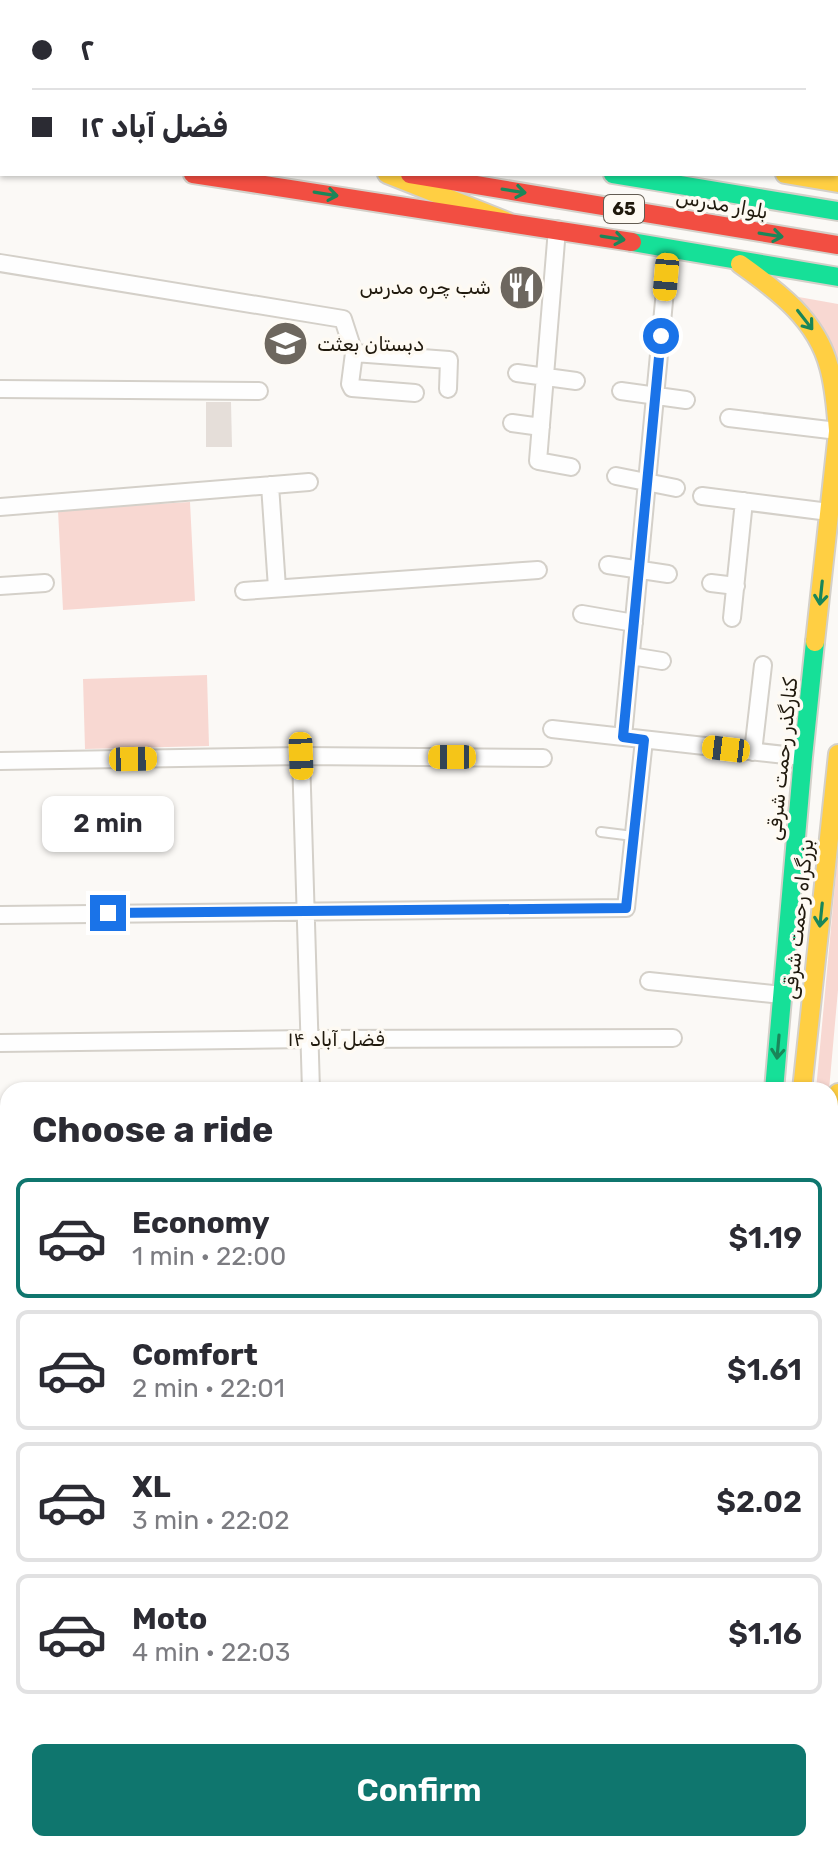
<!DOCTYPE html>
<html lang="en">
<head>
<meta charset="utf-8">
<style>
	:root { --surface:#fff; --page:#f7f7f7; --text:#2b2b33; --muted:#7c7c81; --line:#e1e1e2; --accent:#0f766e }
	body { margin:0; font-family:Rubik,Vazirmatn,sans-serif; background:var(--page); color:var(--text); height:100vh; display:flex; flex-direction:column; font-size:30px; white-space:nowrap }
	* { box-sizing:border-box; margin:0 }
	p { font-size:26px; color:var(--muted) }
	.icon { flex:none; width:44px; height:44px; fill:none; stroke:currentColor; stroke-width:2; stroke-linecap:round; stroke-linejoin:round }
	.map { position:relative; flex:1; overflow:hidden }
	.panel { position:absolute; left:0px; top:1082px; width:838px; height:770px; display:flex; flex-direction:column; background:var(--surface); border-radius:24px 24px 0 0; box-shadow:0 2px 6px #0004 }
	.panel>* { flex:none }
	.guide { position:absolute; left:0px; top:0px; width:838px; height:176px; box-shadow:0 2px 6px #0004; display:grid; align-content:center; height:176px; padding:0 32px; background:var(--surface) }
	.end { position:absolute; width:36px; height:36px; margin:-18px; border:10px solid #1a73e8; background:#fff; box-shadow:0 0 0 4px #fff }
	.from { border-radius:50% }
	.bubble { position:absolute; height:56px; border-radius:12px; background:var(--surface); box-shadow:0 2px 6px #0004; font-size:26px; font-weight:600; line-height:56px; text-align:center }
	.car { position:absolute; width:24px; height:48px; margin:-24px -12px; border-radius:10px; box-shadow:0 0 6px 2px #0007; background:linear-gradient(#f5c518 24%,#345 0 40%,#f5c518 0 76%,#345 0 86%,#f5c518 0) }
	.guide b { display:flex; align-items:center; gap:28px; height:76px; font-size:30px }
	.guide b+b { border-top:2px solid var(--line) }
	.guide i { width:20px; height:20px; background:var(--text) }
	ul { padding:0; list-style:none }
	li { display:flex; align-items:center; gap:24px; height:120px; margin:0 16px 12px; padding:0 16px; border:4px solid var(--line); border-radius:12px }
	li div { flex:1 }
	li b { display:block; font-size:30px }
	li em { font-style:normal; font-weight:600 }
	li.active { border-color:var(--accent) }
	li>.icon { width:72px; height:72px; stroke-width:1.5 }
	h2 { padding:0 32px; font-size:36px; line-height:96px }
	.primary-button { display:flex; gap:16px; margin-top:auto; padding:16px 32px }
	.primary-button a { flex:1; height:92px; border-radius:12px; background:var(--accent); color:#fff; font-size:32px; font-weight:600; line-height:92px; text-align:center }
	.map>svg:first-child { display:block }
</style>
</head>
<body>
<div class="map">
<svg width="838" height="1851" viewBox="0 0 838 1851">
	<rect width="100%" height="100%" fill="#fbf9f6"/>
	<path fill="#f8d8d2" d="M679 0H838V180L836 174V2H677Z
		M793 296 838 304V368Z
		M190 502 195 601 63 610 58 510Z
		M207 675 209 746 85 749 83 679Z
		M838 852V990L829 1090H816Z"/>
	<path fill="#e5ded9" d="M206 402H231L232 447H206Z"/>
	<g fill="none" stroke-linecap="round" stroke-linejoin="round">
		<defs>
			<path id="lane" d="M588 2 590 0
				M604 2 606 0
				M601 832 633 836
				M830 1548 838 1539"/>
			<path id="street" d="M66 2V0
				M127 2V0
				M293 2 294 0
				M557 229 538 461 571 467
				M0 263 343 319 354 353 350 384 352 388 415 393
				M354 353 449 360 448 389
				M517 373 576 381
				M0 389 259 391
				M621 391 686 400
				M729 418 838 431
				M512 423 541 427
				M616 476 676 488
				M270 485 277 588
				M702 496 829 512
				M0 507 309 482
				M608 565 668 574
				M711 583 736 586
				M0 586 45 583
				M244 591 538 570
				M582 614 634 623
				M732 618 744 501
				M631 656 662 661
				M552 729 803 757
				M623 737 669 248
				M753 752 763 665
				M301 756 311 1090
				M0 761 301 756 543 758
				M0 915 626 908 644 740
				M649 981 782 995
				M0 1043 309 1039 673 1038
				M0 1173H8
				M0 1305H8
				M0 1433 8 1428
				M0 1606 8 1600
				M135 1851 145 1844
				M333 1851 343 1844
				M542 1851 552 1844"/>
			<path id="fast" d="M0 43H2
				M0 73 2 74
				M0 145H2
				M613 174 838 211
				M632 242 838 277
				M774 1090 803 757 815 642
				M830 1489 838 1439
				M0 1794 8 1789
				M591 1851 594 1844
				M717 1851 719 1844"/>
			<path id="slow" d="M633 2 634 0
				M0 107H2
				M387 174 508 222
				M785 174 838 183
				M740 264C778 291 817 320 829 367 835 388 836 409 838 430
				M815 642 838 432
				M802 1090 838 754
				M830 1195 838 1093
				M0 1407 8 1409
				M621 1851 624 1844
				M666 1851 669 1844"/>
			<path id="jam" d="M666 2 667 0
				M193 174 632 242
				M410 174 838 245
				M830 1298 838 1339
				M830 1532 838 1524
				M692 1851 694 1844
				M735 1851 736 1844"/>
		</defs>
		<use href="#lane" stroke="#d4d0c9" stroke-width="12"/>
		<use href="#street" stroke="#d4d0c9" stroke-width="20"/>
		<use href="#fast" stroke="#d4d0c9" stroke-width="22"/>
		<use href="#slow" stroke="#d4d0c9" stroke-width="22"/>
		<use href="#jam" stroke="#d4d0c9" stroke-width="22"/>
		<path stroke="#d5d4d2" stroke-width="3" stroke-dasharray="2 6" stroke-linecap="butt" d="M830 1633 838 1604
			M771 1851 773 1844"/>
		<use href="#lane" stroke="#fefefe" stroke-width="8"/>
		<use href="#street" stroke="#fefefe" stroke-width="16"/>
		<use href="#fast" stroke="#16e098" stroke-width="18"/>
		<use href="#slow" stroke="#ffcf43" stroke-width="18"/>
		<use href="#jam" stroke="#f24e42" stroke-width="18"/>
	</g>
	<defs><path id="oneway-shaft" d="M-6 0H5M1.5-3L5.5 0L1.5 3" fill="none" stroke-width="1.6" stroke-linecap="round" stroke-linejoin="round" transform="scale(2)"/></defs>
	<g stroke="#1a8659">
		<use href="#oneway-shaft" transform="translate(514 191) rotate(9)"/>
		<use href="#oneway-shaft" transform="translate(326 194) rotate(9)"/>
		<use href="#oneway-shaft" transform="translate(771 235) rotate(9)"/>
		<use href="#oneway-shaft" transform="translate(613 238) rotate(9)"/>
		<use href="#oneway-shaft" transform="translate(805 320) rotate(52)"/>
		<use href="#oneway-shaft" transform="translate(821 593) rotate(96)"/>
		<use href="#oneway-shaft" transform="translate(821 915) rotate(96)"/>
		<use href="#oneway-shaft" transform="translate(778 1047) rotate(95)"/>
	</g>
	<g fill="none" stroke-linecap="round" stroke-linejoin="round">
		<path stroke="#1a73e8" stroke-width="10" d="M108 913 626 908 644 740 623 737 661 336"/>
	</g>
	<defs>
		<symbol id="restaurant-disc" viewBox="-11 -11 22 22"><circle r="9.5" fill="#6d675f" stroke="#fefaf3"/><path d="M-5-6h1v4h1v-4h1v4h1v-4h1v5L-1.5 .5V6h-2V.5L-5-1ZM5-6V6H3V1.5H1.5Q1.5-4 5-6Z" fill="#fff"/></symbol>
		<symbol id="school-disc" viewBox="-11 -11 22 22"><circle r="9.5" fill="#6d675f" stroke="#fefaf3"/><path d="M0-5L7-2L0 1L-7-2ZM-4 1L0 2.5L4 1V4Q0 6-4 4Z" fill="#fff"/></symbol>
	</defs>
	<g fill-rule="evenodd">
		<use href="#restaurant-disc" x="496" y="262" width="51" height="51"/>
		<use href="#school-disc" x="260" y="318" width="51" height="51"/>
	</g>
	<g text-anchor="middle" stroke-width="7" stroke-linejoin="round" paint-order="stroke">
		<rect fill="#fefaf3" stroke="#635c52" stroke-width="2" x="604" y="195" width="40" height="28" rx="6"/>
		<g font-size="18" font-weight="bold" fill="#20190d">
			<text x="624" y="215">65</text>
		</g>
		<g font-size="20" fill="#20190d" stroke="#fefaf3">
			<text transform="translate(722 204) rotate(10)" y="7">بلوار مدرس</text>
			<text transform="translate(782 759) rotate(-84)" y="7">کنارگذر رحمت شرقی</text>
			<text transform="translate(798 919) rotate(-84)" y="7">بزرگراه رحمت شرقی</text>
			<text x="336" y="1046">فضل آباد ۱۴</text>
		</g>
		<g font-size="20" fill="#20190d" stroke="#fefaf3" text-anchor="end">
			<text x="491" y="294">شب چره مدرس</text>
			<text x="317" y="351" text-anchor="start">دبستان بعثت</text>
		</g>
	</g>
</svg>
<i class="end from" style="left:661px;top:336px"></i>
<i class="end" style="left:108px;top:913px"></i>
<div class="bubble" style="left:42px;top:796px;width:132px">2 min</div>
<i class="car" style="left:666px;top:277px;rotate:185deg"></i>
<i class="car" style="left:726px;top:749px;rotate:277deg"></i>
<i class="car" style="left:301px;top:756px;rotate:178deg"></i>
<i class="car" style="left:452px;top:757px;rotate:270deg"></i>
<i class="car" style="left:133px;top:759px;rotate:89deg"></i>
<div class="guide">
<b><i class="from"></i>۲</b>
<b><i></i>فضل آباد ۱۲</b>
</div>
<section class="panel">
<h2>Choose a ride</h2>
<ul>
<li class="active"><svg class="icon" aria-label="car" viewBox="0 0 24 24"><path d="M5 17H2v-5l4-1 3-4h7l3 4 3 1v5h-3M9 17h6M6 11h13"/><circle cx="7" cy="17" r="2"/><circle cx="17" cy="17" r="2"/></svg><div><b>Economy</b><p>1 min · 22:00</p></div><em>$1.19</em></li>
<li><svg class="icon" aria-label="car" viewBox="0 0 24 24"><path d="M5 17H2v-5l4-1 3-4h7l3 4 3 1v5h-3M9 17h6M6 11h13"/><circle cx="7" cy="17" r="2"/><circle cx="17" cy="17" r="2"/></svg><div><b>Comfort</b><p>2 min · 22:01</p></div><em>$1.61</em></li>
<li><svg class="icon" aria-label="car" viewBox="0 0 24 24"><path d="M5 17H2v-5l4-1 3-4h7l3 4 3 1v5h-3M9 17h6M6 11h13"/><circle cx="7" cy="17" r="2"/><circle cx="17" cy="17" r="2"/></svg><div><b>XL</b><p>3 min · 22:02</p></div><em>$2.02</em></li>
<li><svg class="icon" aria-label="car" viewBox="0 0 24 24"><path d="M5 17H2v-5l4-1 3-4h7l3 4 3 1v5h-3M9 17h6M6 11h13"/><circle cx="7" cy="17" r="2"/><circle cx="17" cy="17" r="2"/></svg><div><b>Moto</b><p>4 min · 22:03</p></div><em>$1.16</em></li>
</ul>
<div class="primary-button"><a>Confirm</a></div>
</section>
</div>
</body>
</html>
